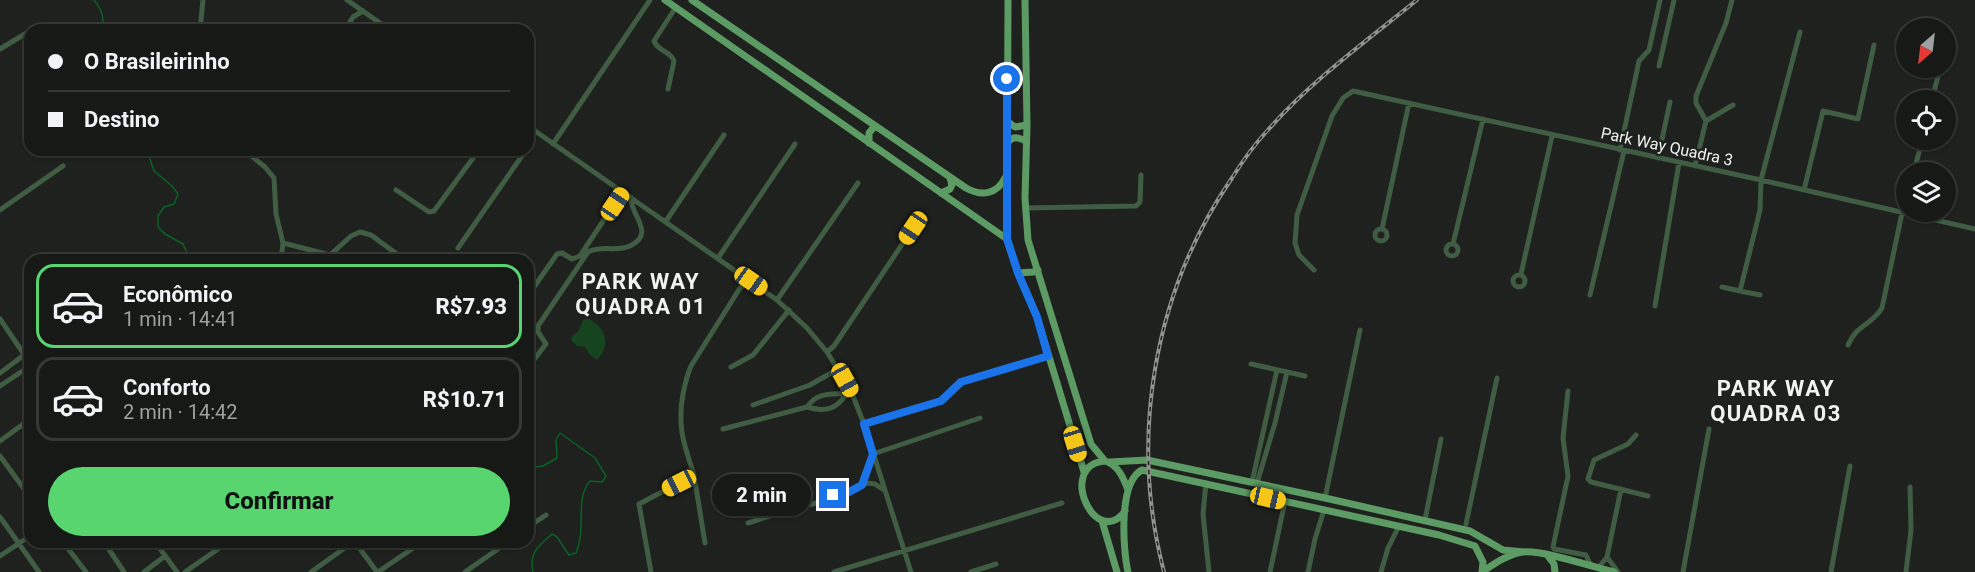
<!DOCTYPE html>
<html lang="pt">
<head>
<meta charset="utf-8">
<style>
	:root { --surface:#161916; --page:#1f221f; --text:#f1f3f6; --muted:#9ea0a1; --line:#353835; --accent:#59d56f }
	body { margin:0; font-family:Roboto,sans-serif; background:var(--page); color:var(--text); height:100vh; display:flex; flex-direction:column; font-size:22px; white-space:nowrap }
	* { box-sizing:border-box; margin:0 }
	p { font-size:20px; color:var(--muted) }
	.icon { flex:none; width:33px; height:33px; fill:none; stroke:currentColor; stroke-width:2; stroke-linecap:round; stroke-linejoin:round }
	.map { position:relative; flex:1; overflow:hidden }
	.panel { position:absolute; left:24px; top:254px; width:510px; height:294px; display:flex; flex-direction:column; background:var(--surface); border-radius:18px; box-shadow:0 2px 4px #0004,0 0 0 2px var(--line) }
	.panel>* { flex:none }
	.top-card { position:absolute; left:24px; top:24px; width:510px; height:132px; border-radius:18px; box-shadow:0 2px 4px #0004,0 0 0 2px var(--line); display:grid; align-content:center; height:132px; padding:0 24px; background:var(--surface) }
	.needle { width:39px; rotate:208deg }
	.tools { position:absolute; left:1896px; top:18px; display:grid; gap:12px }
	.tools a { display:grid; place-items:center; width:60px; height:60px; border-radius:50%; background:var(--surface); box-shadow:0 2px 4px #0004,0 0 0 2px var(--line); font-size:30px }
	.end { position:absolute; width:27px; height:27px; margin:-14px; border:8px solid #1a73e8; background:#fff; box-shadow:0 0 0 3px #fff }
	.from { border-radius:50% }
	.bubble { position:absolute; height:42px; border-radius:21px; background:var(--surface); box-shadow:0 2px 4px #0004,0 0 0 2px var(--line); font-size:20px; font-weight:800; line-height:42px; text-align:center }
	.car { position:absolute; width:18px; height:36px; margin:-18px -9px; border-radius:8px; box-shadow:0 0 4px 2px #0007; background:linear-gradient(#f5c518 24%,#345 0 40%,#f5c518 0 76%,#345 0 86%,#f5c518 0) }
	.top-card b { display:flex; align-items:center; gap:21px; height:57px; font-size:22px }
	.top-card b+b { border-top:2px solid var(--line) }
	.top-card i { width:15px; height:15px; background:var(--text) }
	ul { padding:10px 0 0; list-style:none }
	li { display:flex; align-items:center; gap:18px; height:84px; margin:0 12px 9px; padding:0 12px; border:3px solid var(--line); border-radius:18px }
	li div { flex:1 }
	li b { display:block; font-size:22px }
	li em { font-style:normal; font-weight:800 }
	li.active { border-color:var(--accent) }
	li>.icon { width:54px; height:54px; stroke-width:1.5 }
	.cta { display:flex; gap:12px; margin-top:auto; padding:12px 24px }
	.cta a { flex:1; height:69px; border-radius:36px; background:var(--accent); color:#111; font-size:24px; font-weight:800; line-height:69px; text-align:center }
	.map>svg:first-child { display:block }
</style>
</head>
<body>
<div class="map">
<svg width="1975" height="572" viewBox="0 0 1975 572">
	<rect width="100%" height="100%" fill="#1e211e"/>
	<path fill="#15441e" d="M587 318C606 327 612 344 597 360L590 355 585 347 577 346 571 340 572 336 579 331 583 320Z"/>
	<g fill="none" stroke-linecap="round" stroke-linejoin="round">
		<path stroke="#0a6223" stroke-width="1.5" d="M94 0C102 10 104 17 103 30
			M147 150 154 171 172 186 178 194 174 204 164 207 158 216V227L165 234 183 244 190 260
			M528 468 543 466 557 458 556 440 560 433 595 458 606 476 602 482 590 481C574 500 587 528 576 553L569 555 557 537 552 534C538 546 529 553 533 572"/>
		<path stroke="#405d43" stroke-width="5" d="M347 0 390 30
			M200 30 203 0
			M345 30 353 17 363 11
			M0 49 30 31
			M1659 66 1674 0
			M668 89 674 61C671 51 657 51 654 41L676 7
			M1932 100 1940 68
			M1706 121 1696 103V96L1726 23 1732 0
			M528 126 777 300 807 328 827 352 851 391 864 424 911 572
			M553 144 650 0
			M528 148 531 143 534 130
			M244 150 265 167 274 178 276 214 283 243 281 260
			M1620 150 1639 61 1649 50 1660 0
			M1658 158 1670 102
			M1695 166 1706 121 1733 105
			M1914 172 1922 140
			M396 190 429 212 434 211 479 150
			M1804 190 1823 111 1858 119 1874 45
			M1025 208 1136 206 1140 202 1141 175
			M0 210 63 166
			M666 221 724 135
			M1375 235a6 6 0 1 1 12 0a6 6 0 1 1-12 0Z
			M1382 229 1409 103
			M283 243 330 255 351 236 360 232 371 235 405 260
			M1446 250a6 6 0 1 1 12 0a6 6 0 1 1-12 0Z
			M1453 244 1483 119
			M458 248 526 150
			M718 258 795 144
			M1314 270 1299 255 1295 243 1297 215 1332 116 1343 98 1353 91 1761 180 1975 229
			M1521 274 1552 136
			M1513 281a6 6 0 1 1 12 0a6 6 0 1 1-12 0Z
			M534 287 557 254 562 253 572 259 580 256 623 191
			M1722 287 1740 291 1760 210 1761 180 1800 32
			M1740 291 1760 295
			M1590 295 1624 151
			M777 300 858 183
			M1655 306 1679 163
			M0 319 30 363
			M1848 345C1857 324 1872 325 1882 308L1902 213
			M827 352 834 346 913 228
			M1251 364 1305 376
			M529 366 546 344 538 332V326L588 252C601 245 617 252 630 246 657 233 629 214 631 197
			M731 367 753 355 789 310
			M0 373 24 355
			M0 386 30 366
			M1568 391 1563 438 1568 476 1553 547 1554 549 1586 555 1591 566
			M753 405 810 385 838 369
			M807 407C818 391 832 395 848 393
			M864 424 941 401 961 382 1048 356
			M22 425 30 435
			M723 429 807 407C824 412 837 410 846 394
			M1636 435 1628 444 1594 460 1588 479 1591 482 1648 496
			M0 441 30 419
			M0 456 30 497
			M694 475 705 543
			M1252 482 1277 370
			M1206 483 1203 514 1209 572
			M1257 483 1275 423 1287 372
			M862 485 873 454 980 418
			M1325 498 1360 330
			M0 517 39 572
			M1425 520 1441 439
			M748 523 788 510 820 502 833 495 849 492 867 483 875 484 884 490
			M1466 524 1497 378
			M528 527 546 515
			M63 542 86 572
			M104 542 124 572
			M155 542 177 572
			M355 542 377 572
			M0 556 30 536
			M1607 557 1618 572
			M1598 568 1607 557 1621 489
			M144 572 165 556
			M185 572 228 542
			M311 572 353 542
			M378 572 422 542
			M465 572 508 542
			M651 572 639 504 694 475C684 444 677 427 683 394 685 384 687 375 691 366L740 288 751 281
			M834 572 1062 503
			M971 572 996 564
			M1270 572 1285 501
			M1308 572 1315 539 1324 510
			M1381 572 1388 548 1399 526
			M1683 572 1709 429
			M1831 572 1850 466
			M1906 572 1911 530 1910 487"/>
		<path stroke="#5c9b63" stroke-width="7" d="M665 0 1007 239
			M692 0 966 188C982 197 997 194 1005 178
			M1008 0 1007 239 1018 273 1037 317 1084 472
			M1025 0 1027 125 1025 198 1028 240 1091 444 1105 461
			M1008 122 1015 127 1027 125
			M1008 142C1014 135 1019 138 1026 141
			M869 143V133L873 128 877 127
			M941 193 950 189 952 185 950 178
			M1018 273 1033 272 1038 270
			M1110 462 1147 460 1325 498 1470 531 1503 550 1524 552
			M1125 511C1096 551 1056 465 1105 461 1118 465 1123 477 1128 490
			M1102 521 1117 572
			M1548 556 1554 564 1555 572
			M1128 572C1123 550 1118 482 1142 470L1439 535 1475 546 1483 562 1482 572
			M1482 572C1494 564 1508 554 1523 552 1543 550 1593 567 1614 572"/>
		<defs>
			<path id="rail" d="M1164 572C1129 438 1153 293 1232 178 1242 162 1254 145 1267 131 1311 81 1365 42 1417 0"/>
		</defs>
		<use href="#rail" stroke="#909390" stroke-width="4"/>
		<use href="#rail" stroke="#1e211e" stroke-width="1.5" stroke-dasharray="4.5" stroke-linecap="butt"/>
	</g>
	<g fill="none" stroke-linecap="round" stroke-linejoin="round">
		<path stroke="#1a73e8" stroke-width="8" d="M833 495 849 492 862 485 873 454 864 424 941 401 961 382 1048 356 1037 317 1018 273 1007 239V79"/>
	</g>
	<g text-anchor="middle" stroke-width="5" stroke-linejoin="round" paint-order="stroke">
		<g font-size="16" fill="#f1f3f1" stroke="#1e211e">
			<text transform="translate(1667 146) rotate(12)" y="6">Park Way Quadra 3</text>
		</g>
		<g font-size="22" font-weight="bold" letter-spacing="1.5" fill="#f1f3f1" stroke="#1e211e">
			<text x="641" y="289">PARK WAY<tspan x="641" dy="25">QUADRA 01</tspan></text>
			<text x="1776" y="396">PARK WAY<tspan x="1776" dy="25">QUADRA 03</tspan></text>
		</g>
	</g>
</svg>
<div class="tools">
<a><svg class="needle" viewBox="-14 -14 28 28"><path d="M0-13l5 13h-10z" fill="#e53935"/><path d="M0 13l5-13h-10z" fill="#9ea0a1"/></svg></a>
<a><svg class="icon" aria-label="locate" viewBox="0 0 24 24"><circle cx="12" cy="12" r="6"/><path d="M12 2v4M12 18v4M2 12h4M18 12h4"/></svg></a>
<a><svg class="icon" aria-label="layers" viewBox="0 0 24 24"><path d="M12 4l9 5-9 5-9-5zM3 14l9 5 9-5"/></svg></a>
</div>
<i class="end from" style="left:1007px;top:79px"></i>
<i class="end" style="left:833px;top:495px"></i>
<div class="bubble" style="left:712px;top:474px;width:99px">2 min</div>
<i class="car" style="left:615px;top:204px;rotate:34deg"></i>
<i class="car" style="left:913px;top:228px;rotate:214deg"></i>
<i class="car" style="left:751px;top:281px;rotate:125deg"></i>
<i class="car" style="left:845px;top:380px;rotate:151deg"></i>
<i class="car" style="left:1075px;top:444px;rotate:163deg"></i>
<i class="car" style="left:679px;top:483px;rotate:243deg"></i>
<i class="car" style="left:1268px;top:498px;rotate:103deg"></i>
<div class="top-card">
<b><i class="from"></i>O Brasileirinho</b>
<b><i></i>Destino</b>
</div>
<section class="panel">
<ul>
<li class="active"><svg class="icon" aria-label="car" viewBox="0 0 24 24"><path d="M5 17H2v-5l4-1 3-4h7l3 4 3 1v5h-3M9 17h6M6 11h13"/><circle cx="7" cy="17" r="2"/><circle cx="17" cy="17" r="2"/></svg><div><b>Econômico</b><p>1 min · 14:41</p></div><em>R$7.93</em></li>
<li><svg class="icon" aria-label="car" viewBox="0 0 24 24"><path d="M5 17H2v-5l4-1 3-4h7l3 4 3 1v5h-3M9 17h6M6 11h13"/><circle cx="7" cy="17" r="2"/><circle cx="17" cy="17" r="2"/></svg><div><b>Conforto</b><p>2 min · 14:42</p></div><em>R$10.71</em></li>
</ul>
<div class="cta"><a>Confirmar</a></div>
</section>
</div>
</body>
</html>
